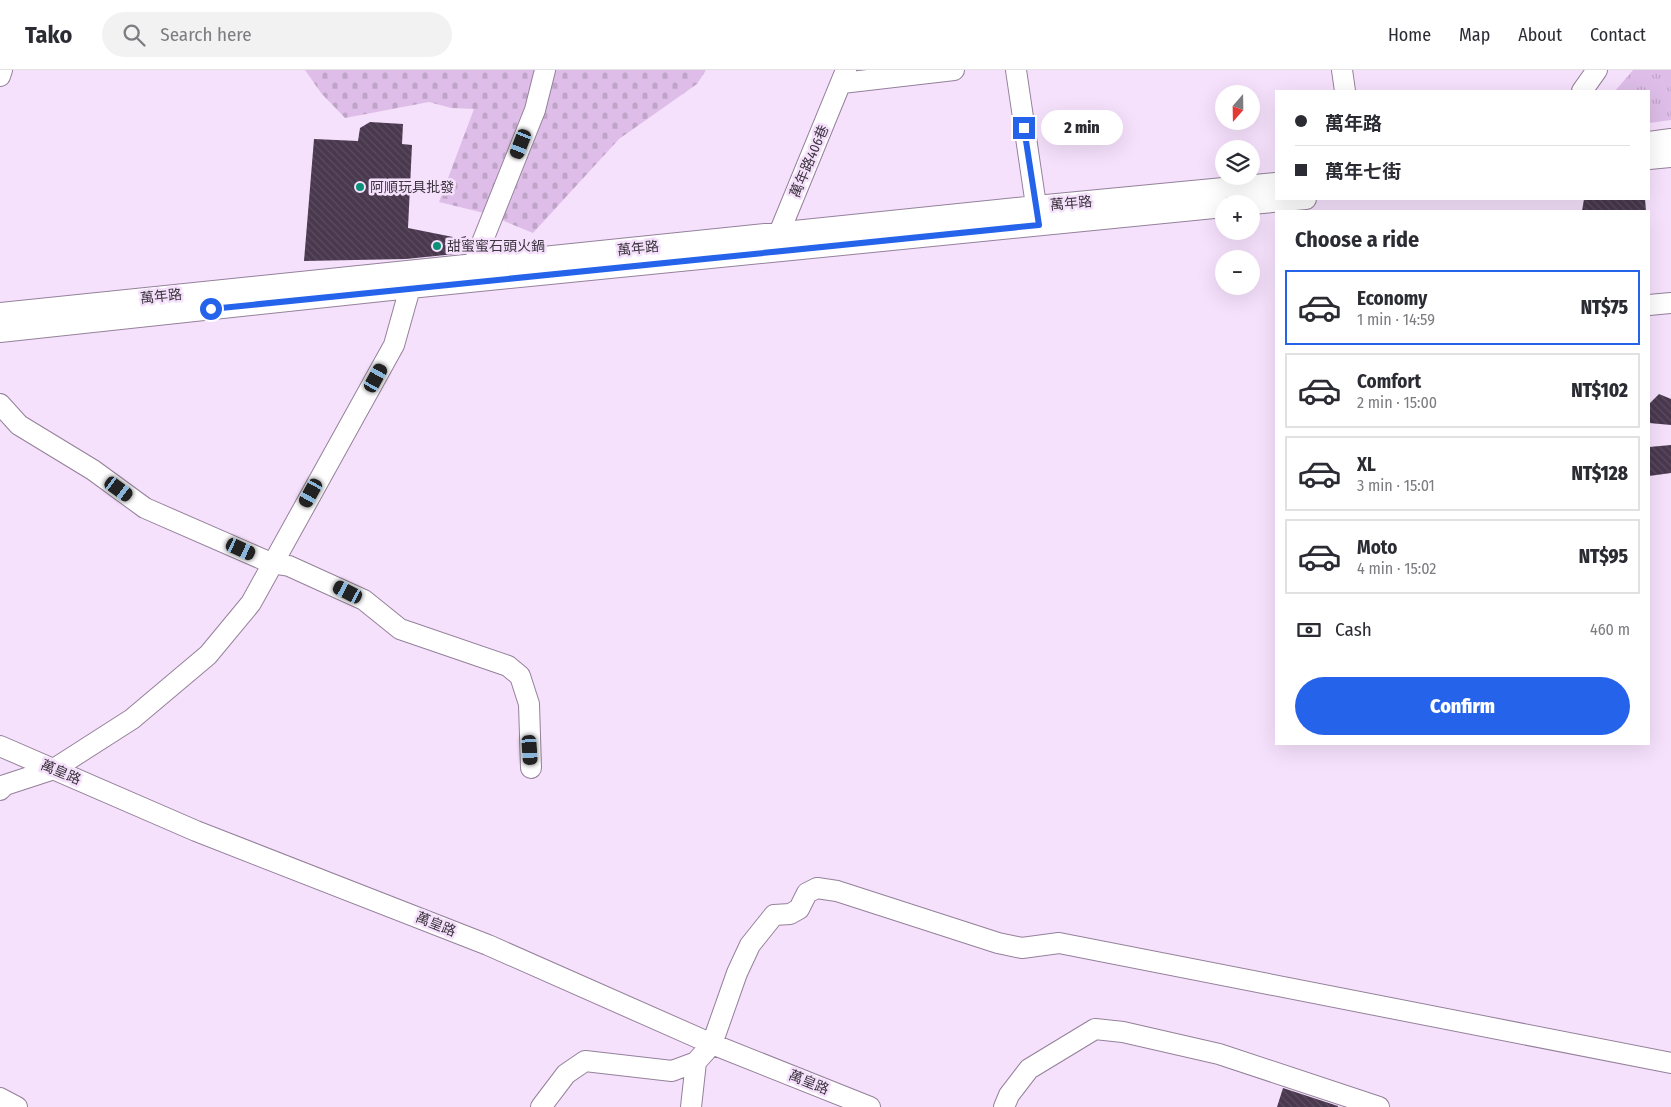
<!DOCTYPE html>
<html lang="en">
<head>
<meta charset="utf-8">
<style>
	:root { --surface:#fff; --page:#f2f2f3; --text:#2b2b33; --muted:#7c7c81; --line:#e1e1e2; --accent:#2563eb }
	body { margin:0; font-family:"Fira Sans Condensed","Noto Sans TC",sans-serif; background:var(--page); color:var(--text); height:100vh; display:flex; flex-direction:column; font-size:19px; white-space:nowrap }
	* { box-sizing:border-box; margin:0 }
	p { font-size:16px; color:var(--muted) }
	.icon { flex:none; width:28px; height:28px; fill:none; stroke:currentColor; stroke-width:2; stroke-linecap:round; stroke-linejoin:round }
	.map { position:relative; flex:1; overflow:hidden }
	.side { position:absolute; left:1275px; top:140px; width:375px; height:535px; display:flex; flex-direction:column; background:var(--surface); border-radius:0px; box-shadow:0 5px 20px #0002 }
	.side>* { flex:none }
	.hud { position:absolute; left:1275px; top:20px; width:375px; height:110px; border-radius:0px; box-shadow:0 5px 20px #0002; display:grid; align-content:center; height:110px; padding:0 20px; background:var(--surface) }
	.needle { width:32px; rotate:200deg }
	.fabs { position:absolute; left:1215px; top:15px; display:grid; gap:10px }
	.fabs a { display:grid; place-items:center; width:45px; height:45px; border-radius:50%; background:var(--surface); box-shadow:0 5px 20px #0002; font-size:25px }
	.end { position:absolute; width:22px; height:22px; margin:-11px; border:6px solid #2563eb; background:#fff; box-shadow:0 0 0 2px #fff }
	.from { border-radius:50% }
	.bubble { position:absolute; height:35px; border-radius:18px; background:var(--surface); box-shadow:0 5px 20px #0002; font-size:16px; font-weight:800; line-height:35px; text-align:center }
	.car { position:absolute; width:15px; height:30px; margin:-15px -8px; border-radius:6px; box-shadow:0 0 4px 1px #0007; background:linear-gradient(#222 24%,#8ab4d8 0 40%,#222 0 76%,#8ab4d8 0 86%,#222 0) }
	.hud b { display:flex; align-items:center; gap:18px; height:48px; font-size:19px }
	.hud b+b { border-top:1px solid var(--line) }
	.hud i { width:12px; height:12px; background:var(--text) }
	ul { padding:0; list-style:none }
	li { display:flex; align-items:center; gap:15px; height:75px; margin:0 10px 8px; padding:0 10px; border:2px solid var(--line); border-radius:0px }
	li div { flex:1 }
	li b { display:block; font-size:19px }
	li em { font-style:normal; font-weight:800 }
	li.on { border-color:var(--accent) }
	li>.icon { width:45px; height:45px; stroke-width:1.5 }
	h2 { padding:0 20px; font-size:22px; line-height:60px }
	.pay { display:flex; align-items:center; gap:12px; height:55px; padding:0 20px; font-size:19px }
	.pay p { margin-inline-start:auto }
	.button { display:flex; gap:10px; margin-top:auto; padding:10px 20px }
	.button a { flex:1; height:58px; border-radius:30px; background:var(--accent); color:#fff; font-size:20px; font-weight:800; line-height:58px; text-align:center }
	header { display:flex; align-items:center; gap:30px; box-sizing:border-box; height:70px; padding:0 25px; background:var(--surface); border-bottom:1px solid var(--line) }
	header strong { font-size:24px }
	nav { display:flex; gap:28px; margin-inline-start:auto; font-size:18px }
	.search { width:350px; height:45px; background:var(--page); display:flex; align-items:center; gap:12px; box-sizing:border-box; padding:0 18px; border-radius:28px; color:var(--muted); font-size:19px }
	.map>svg:first-child { display:block }
</style>
</head>
<body>
<header>
<strong>Tako</strong>
<div class="search"><svg class="icon" aria-label="search" viewBox="0 0 24 24"><circle cx="10" cy="10" r="6"/><path d="M15 15l6 6"/></svg>Search here</div>
<nav><a>Home</a><a>Map</a><a>About</a><a>Contact</a></nav>
</header>
<div class="map">
<svg width="1671" height="1037" viewBox="0 0 1671 1037">
	<defs>
		<pattern id="cemetery-stones" width="16" height="16" patternUnits="userSpaceOnUse" patternTransform="scale(1.25)"><rect width="16" height="16" fill="#debee8"/><path d="M2 7V4a2 2 0 0 1 4 0v3zM10 15v-3a2 2 0 0 1 4 0v3z" fill="#bfa4c8"/></pattern>
		<pattern id="park-tufts" width="24" height="20" patternUnits="userSpaceOnUse" patternTransform="scale(1.25)"><rect width="24" height="20" fill="#debee8"/><path d="M3 7l-1-3M5 7V3M7 7l1-3M15 17l-1-3M17 17v-4M19 17l1-3" fill="none" stroke="#bfa4c8"/></pattern>
		<pattern id="building-back-hatch" width="6" height="6" patternUnits="userSpaceOnUse" patternTransform="scale(1.25)"><rect width="6" height="6" fill="#49384e"/><path d="M-1 5l2 2M0 0l6 6M5-1l2 2" fill="none" stroke="#5c4d60"/></pattern>
	</defs>
	<rect width="100%" height="100%" fill="#f6e1fc"/>
	<path fill="url(#cemetery-stones)" d="M305 0H706L697 14 619 69 533 163 484 143 439 132 474 39 451 38 429 32 345 48 321 23Z"/>
	<path fill="url(#park-tufts)" d="M1633 0H1671V50L1649 53V21H1615Z"/>
	<path fill="url(#building-back-hatch)" d="M370 52 403 54 402 74 412 75 408 158 458 168 466 166 465 183 406 189 304 191 314 69 358 71 360 58Z
		M1584 129H1645L1646 141H1582Z
		M1659 324 1671 329V355L1649 353V334Z
		M1671 375V403L1649 406V377Z
		M1283 1018 1338 1036V1037H1277Z"/>
	<g fill="none" stroke-linecap="round" stroke-linejoin="round">
		<defs>
			<path id="minor" d="M1016 0 1038 149
				M1342 0 1345 21
				M0 6 2 0
				M842 13 954 0
				M1582 21 1597 0
				M1649 72 1671 69
				M1649 89 1671 87
				M1251 134 1306 129
				M775 173 846 0
				M473 195 535 40 545 0
				M1649 235 1671 233
				M0 243 1036 136 1276 113
				M0 262 410 218 1224 137
				M0 334 19 355 93 400 145 438 271 493 289 496 364 530 400 559 508 596 520 606 529 634 531 698
				M0 676 196 761 488 875 712 974 870 1037
				M0 720 5 715 54 699 132 649 208 585 251 533 394 275 410 218
				M0 1028 17 1037
				M541 1037 566 1004 585 991 672 1001 696 992
				M691 1037 696 992 712 974 737 903 750 875 774 845 790 844 799 839 807 823 817 818 837 821 998 873 1022 878 1059 873 1671 993
				M1004 1037 1009 1025 1029 999 1095 959 1123 962 1219 984 1379 1037"/>
		</defs>
		<use href="#minor" stroke="#94819a" stroke-width="22"/>
		<use href="#minor" stroke="#fff" stroke-width="20"/>
	</g>
	<g fill="none" stroke-linecap="round" stroke-linejoin="round">
		<path stroke="#2563eb" stroke-width="6" d="M211 239 1039 155 1024 58"/>
	</g>
	<g fill="#0c9179" stroke="#f6e1fc" stroke-width="2">
		<circle cx="360" cy="117" r="5"/>
		<circle cx="437" cy="176" r="5"/>
	</g>
	<g text-anchor="middle" stroke-width="5" stroke-linejoin="round" paint-order="stroke">
		<g font-size="14" fill="#3d353f" stroke="#f6e1fc">
			<text transform="translate(809 91) rotate(-67)" y="5">萬年路406巷</text>
			<text transform="translate(1071 133) rotate(-5)" y="5">萬年路</text>
			<text transform="translate(638 178) rotate(-6)" y="5">萬年路</text>
			<text transform="translate(161 226) rotate(-6)" y="5">萬年路</text>
			<text transform="translate(61 702) rotate(23)" y="5">萬皇路</text>
			<text transform="translate(436 854) rotate(22)" y="5">萬皇路</text>
			<text transform="translate(809 1012) rotate(22)" y="5">萬皇路</text>
		</g>
		<g font-size="14" fill="#3d353f" stroke="#f6e1fc" text-anchor="start">
			<text x="370" y="122">阿順玩具批發</text>
			<text x="447" y="181">甜蜜蜜石頭火鍋</text>
		</g>
	</g>
</svg>
<div class="fabs">
<a><svg class="needle" viewBox="-14 -14 28 28"><path d="M0-13l5 13h-10z" fill="#e53935"/><path d="M0 13l5-13h-10z" fill="#7c7c81"/></svg></a>
<a><svg class="icon" aria-label="layers" viewBox="0 0 24 24"><path d="M12 4l9 5-9 5-9-5zM3 14l9 5 9-5"/></svg></a>
<a>+</a>
<a>−</a>
</div>
<i class="end from" style="left:211px;top:239px"></i>
<i class="end" style="left:1024px;top:58px"></i>
<div class="bubble" style="left:1041px;top:40px;width:82px">2 min</div>
<i class="car" style="left:521px;top:74px;rotate:201deg"></i>
<i class="car" style="left:376px;top:308px;rotate:29deg"></i>
<i class="car" style="left:119px;top:419px;rotate:126deg"></i>
<i class="car" style="left:311px;top:423px;rotate:209deg"></i>
<i class="car" style="left:241px;top:479px;rotate:115deg"></i>
<i class="car" style="left:348px;top:522px;rotate:297deg"></i>
<i class="car" style="left:530px;top:680px;rotate:176deg"></i>
<div class="hud">
<b><i class="from"></i>萬年路</b>
<b><i></i>萬年七街</b>
</div>
<section class="side">
<h2>Choose a ride</h2>
<ul>
<li class="on"><svg class="icon" aria-label="car" viewBox="0 0 24 24"><path d="M5 17H2v-5l4-1 3-4h7l3 4 3 1v5h-3M9 17h6M6 11h13"/><circle cx="7" cy="17" r="2"/><circle cx="17" cy="17" r="2"/></svg><div><b>Economy</b><p>1 min · 14:59</p></div><em>NT$75</em></li>
<li><svg class="icon" aria-label="car" viewBox="0 0 24 24"><path d="M5 17H2v-5l4-1 3-4h7l3 4 3 1v5h-3M9 17h6M6 11h13"/><circle cx="7" cy="17" r="2"/><circle cx="17" cy="17" r="2"/></svg><div><b>Comfort</b><p>2 min · 15:00</p></div><em>NT$102</em></li>
<li><svg class="icon" aria-label="car" viewBox="0 0 24 24"><path d="M5 17H2v-5l4-1 3-4h7l3 4 3 1v5h-3M9 17h6M6 11h13"/><circle cx="7" cy="17" r="2"/><circle cx="17" cy="17" r="2"/></svg><div><b>XL</b><p>3 min · 15:01</p></div><em>NT$128</em></li>
<li><svg class="icon" aria-label="car" viewBox="0 0 24 24"><path d="M5 17H2v-5l4-1 3-4h7l3 4 3 1v5h-3M9 17h6M6 11h13"/><circle cx="7" cy="17" r="2"/><circle cx="17" cy="17" r="2"/></svg><div><b>Moto</b><p>4 min · 15:02</p></div><em>NT$95</em></li>
</ul>
<div class="pay"><svg class="icon" aria-label="cash" viewBox="0 0 24 24"><path d="M3 7h18v10H3z"/><circle cx="12" cy="12" r="2"/></svg>Cash<p>460 m</p></div>
<div class="button"><a>Confirm</a></div>
</section>
</div>
</body>
</html>
